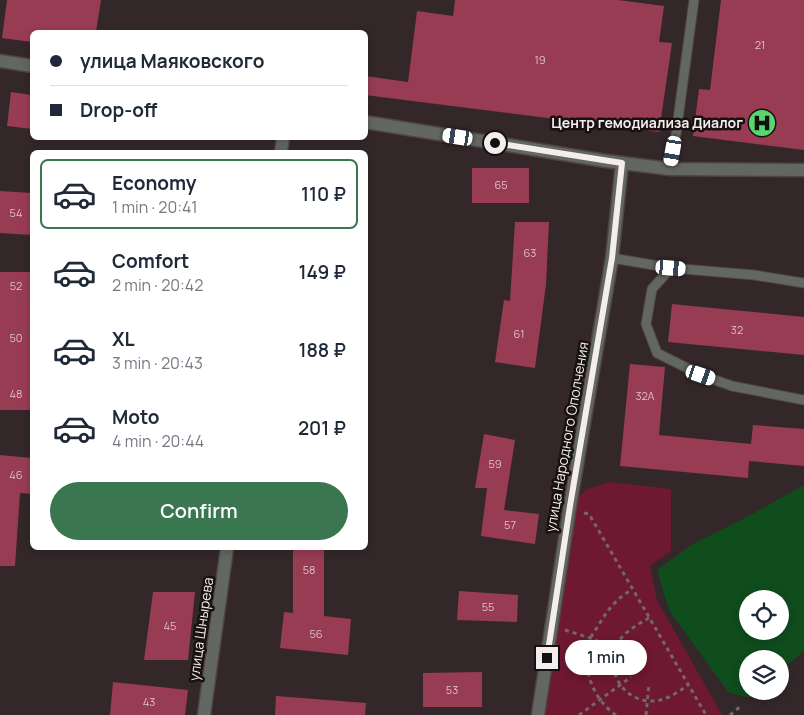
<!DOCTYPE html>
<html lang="en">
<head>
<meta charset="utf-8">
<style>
	:root { --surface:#fff; --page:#f6f6f7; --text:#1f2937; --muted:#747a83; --line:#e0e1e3; --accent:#3a7650 }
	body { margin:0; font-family:Manrope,sans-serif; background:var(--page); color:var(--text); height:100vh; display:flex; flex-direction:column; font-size:19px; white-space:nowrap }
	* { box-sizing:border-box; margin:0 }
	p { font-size:16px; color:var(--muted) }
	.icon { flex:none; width:28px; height:28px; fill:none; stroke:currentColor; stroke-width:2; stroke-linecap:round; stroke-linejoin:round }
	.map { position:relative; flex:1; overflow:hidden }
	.details { position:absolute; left:30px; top:150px; width:338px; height:400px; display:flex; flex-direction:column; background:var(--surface); border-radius:8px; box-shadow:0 2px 8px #0003 }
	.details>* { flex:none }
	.guide { position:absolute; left:30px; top:30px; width:338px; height:110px; border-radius:8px; box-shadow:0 2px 8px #0003; display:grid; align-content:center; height:110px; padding:0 20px; background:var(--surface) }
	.controls { position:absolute; left:739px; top:590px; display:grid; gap:10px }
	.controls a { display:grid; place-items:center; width:50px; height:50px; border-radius:50%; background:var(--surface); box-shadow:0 2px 8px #0003; font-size:25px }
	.end { position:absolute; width:22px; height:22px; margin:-11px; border:6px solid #f5eced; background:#111; box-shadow:0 0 0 2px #111 }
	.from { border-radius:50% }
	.bubble { position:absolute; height:35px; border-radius:18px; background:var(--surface); box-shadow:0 2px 8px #0003; font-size:16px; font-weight:600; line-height:35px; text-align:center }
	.car { position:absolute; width:15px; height:30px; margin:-15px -8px; border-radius:6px; box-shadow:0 0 4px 1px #0007; background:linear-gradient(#fff 24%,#345 0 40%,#fff 0 76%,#345 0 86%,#fff 0) }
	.guide b { display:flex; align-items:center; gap:18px; height:48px; font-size:19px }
	.guide b+b { border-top:1px solid var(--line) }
	.guide i { width:12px; height:12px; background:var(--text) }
	ul { padding:9px 0 0; list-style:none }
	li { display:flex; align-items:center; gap:15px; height:70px; margin:0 10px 8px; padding:0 10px; border:2px solid transparent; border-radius:8px }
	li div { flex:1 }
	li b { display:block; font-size:19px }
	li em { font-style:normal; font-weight:600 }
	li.selected { border-color:var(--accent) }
	li>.icon { width:45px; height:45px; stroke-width:1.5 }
	.button { display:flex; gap:10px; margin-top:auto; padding:10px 20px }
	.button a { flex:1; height:58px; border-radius:30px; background:var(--accent); color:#fff; font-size:20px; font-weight:600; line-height:58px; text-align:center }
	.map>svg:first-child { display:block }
</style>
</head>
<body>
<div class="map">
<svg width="804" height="715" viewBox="0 0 804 715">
	<rect width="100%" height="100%" fill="#342729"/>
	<path fill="#6e1832" d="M611 482 671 489V551L650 566 657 600 722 715H543L574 500 587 489Z"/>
	<path fill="#0f4d1d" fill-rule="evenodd" d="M804 485V651L780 671V659H748V691H756L749 698 728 692 669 610 657 570 693 544 743 519ZM748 599H780V631H748Z"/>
	<path fill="#973c53" d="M7 0H101L96 32H32V42L2 38Z
		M455 0H618L664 6 659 42 672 43 659 132 365 95V76L408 82 417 11 453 16Z
		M721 0H804V150L693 136 699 89 710 90Z
		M11 92 32 95V129L7 126Z
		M472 168H529V203H472Z
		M0 191 32 193V235L0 233Z
		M515 222H549L546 284 535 368 495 362 504 300 510 301Z
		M0 272H32V410H0Z
		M672 304 804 317V355L668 342Z
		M630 364 665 367 659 435 751 444 753 425 804 429V466L749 461 748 478 620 466Z
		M484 434 515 440 504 510 539 514 535 544 481 536 487 488H475Z
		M0 455 32 458V494L20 493 15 566H0Z
		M293 548H324V616L351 619 348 655 280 648 284 612 293 613Z
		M459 591 518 595 517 622 457 620Z
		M153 592H195L188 660H144Z
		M482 672V707H423V673Z
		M113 682 188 690 185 715H110Z
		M276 696 366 703 365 715H275Z"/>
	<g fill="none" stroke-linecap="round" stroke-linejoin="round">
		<defs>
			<path id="service" d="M670 169 676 134 694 0
				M612 258 671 268 754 275 804 283
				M671 268 652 289 646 324 657 353 701 375 732 386 804 400"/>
			<path id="minor" d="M0 61 32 66
				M365 122 606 161 670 169 804 170
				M281 152 283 138
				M204 715 227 548
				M538 715 570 506 612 258 622 163"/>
		</defs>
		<use href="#service" stroke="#4f4344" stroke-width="11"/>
		<use href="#minor" stroke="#4f4344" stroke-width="15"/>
		<path stroke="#736869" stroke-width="3" stroke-dasharray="4 4" stroke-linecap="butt" d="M584 513 589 514 706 715
			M649 618C636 625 621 634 615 648 613 653 613 659 613 663 614 685 632 702 653 701 666 701 678 692 688 685
			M565 630 590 638 629 654
			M579 715 631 677
			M616 715C593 700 580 666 590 639 592 635 595 630 598 626 607 611 616 598 632 590
			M646 715 649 684
			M730 715 741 706"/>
		<use href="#service" stroke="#626762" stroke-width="9"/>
		<use href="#minor" stroke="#626762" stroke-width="12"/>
	</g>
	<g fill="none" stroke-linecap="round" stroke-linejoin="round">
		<path stroke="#f5eced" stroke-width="6" d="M495 143 622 163 612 258 570 506 547 658"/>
	</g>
	<defs>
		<symbol id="hospital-disc" viewBox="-11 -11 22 22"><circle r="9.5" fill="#5ad56e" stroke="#171112"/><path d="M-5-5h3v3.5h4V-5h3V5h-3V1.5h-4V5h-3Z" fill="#111"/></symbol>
	</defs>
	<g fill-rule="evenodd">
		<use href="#hospital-disc" x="746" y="107" width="32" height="32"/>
	</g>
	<g text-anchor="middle" stroke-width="5" stroke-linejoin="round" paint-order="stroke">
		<g font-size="11" fill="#dec0c6">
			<text x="760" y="49">21</text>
			<text x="540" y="64">19</text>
			<text x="501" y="189">65</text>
			<text x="16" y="217">54</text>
			<text x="530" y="257">63</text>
			<text x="16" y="290">52</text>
			<text x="737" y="334">32</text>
			<text x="519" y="338">61</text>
			<text x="16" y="342">50</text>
			<text x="16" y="398">48</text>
			<text x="645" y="400">32А</text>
			<text x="495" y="468">59</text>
			<text x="16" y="479">46</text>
			<text x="510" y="529">57</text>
			<text x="309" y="574">58</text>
			<text x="488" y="611">55</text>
			<text x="170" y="630">45</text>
			<text x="316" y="638">56</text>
			<text x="452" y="694">53</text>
			<text x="149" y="706">43</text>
		</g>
		<g font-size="14" font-weight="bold" fill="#f5eced" stroke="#171112" text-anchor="end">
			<text x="743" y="128">Центр гемодиализа Диалог</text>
		</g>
		<g font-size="14" fill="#f5eced" stroke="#171112">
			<text transform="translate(567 437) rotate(-80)" y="5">улица Народного Ополчения</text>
			<text transform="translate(201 629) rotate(-82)" y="5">улица Шнырева</text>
		</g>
	</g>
</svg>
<div class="controls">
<a><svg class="icon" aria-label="locate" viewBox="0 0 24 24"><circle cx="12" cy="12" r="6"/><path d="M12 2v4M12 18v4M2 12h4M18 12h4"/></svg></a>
<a><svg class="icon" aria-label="layers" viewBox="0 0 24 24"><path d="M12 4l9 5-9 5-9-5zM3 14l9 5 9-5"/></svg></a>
</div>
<i class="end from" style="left:495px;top:143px"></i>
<i class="end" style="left:547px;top:658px"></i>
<div class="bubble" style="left:565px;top:640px;width:82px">1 min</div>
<i class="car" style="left:458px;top:137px;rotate:279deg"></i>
<i class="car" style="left:673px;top:151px;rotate:190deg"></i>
<i class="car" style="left:671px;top:268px;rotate:95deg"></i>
<i class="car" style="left:701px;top:375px;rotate:109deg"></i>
<div class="guide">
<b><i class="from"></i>улица Маяковского</b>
<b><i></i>Drop-off</b>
</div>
<section class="details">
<ul>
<li class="selected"><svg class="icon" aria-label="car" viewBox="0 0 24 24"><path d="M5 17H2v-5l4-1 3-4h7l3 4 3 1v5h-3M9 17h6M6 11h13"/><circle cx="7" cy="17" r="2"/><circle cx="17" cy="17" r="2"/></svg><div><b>Economy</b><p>1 min · 20:41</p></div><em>110 ₽</em></li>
<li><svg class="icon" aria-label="car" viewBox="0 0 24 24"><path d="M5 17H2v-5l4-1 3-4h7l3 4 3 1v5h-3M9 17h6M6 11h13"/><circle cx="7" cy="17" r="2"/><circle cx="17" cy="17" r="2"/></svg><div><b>Comfort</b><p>2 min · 20:42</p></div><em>149 ₽</em></li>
<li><svg class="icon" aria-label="car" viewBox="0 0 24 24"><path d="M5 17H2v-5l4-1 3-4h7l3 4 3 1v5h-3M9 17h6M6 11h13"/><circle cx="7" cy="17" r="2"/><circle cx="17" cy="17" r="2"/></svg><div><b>XL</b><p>3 min · 20:43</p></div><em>188 ₽</em></li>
<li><svg class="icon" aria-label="car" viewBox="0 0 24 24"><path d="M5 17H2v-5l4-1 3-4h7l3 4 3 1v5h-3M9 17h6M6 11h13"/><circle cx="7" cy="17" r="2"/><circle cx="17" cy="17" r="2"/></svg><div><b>Moto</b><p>4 min · 20:44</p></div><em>201 ₽</em></li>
</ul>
<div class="button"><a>Confirm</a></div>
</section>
</div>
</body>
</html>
